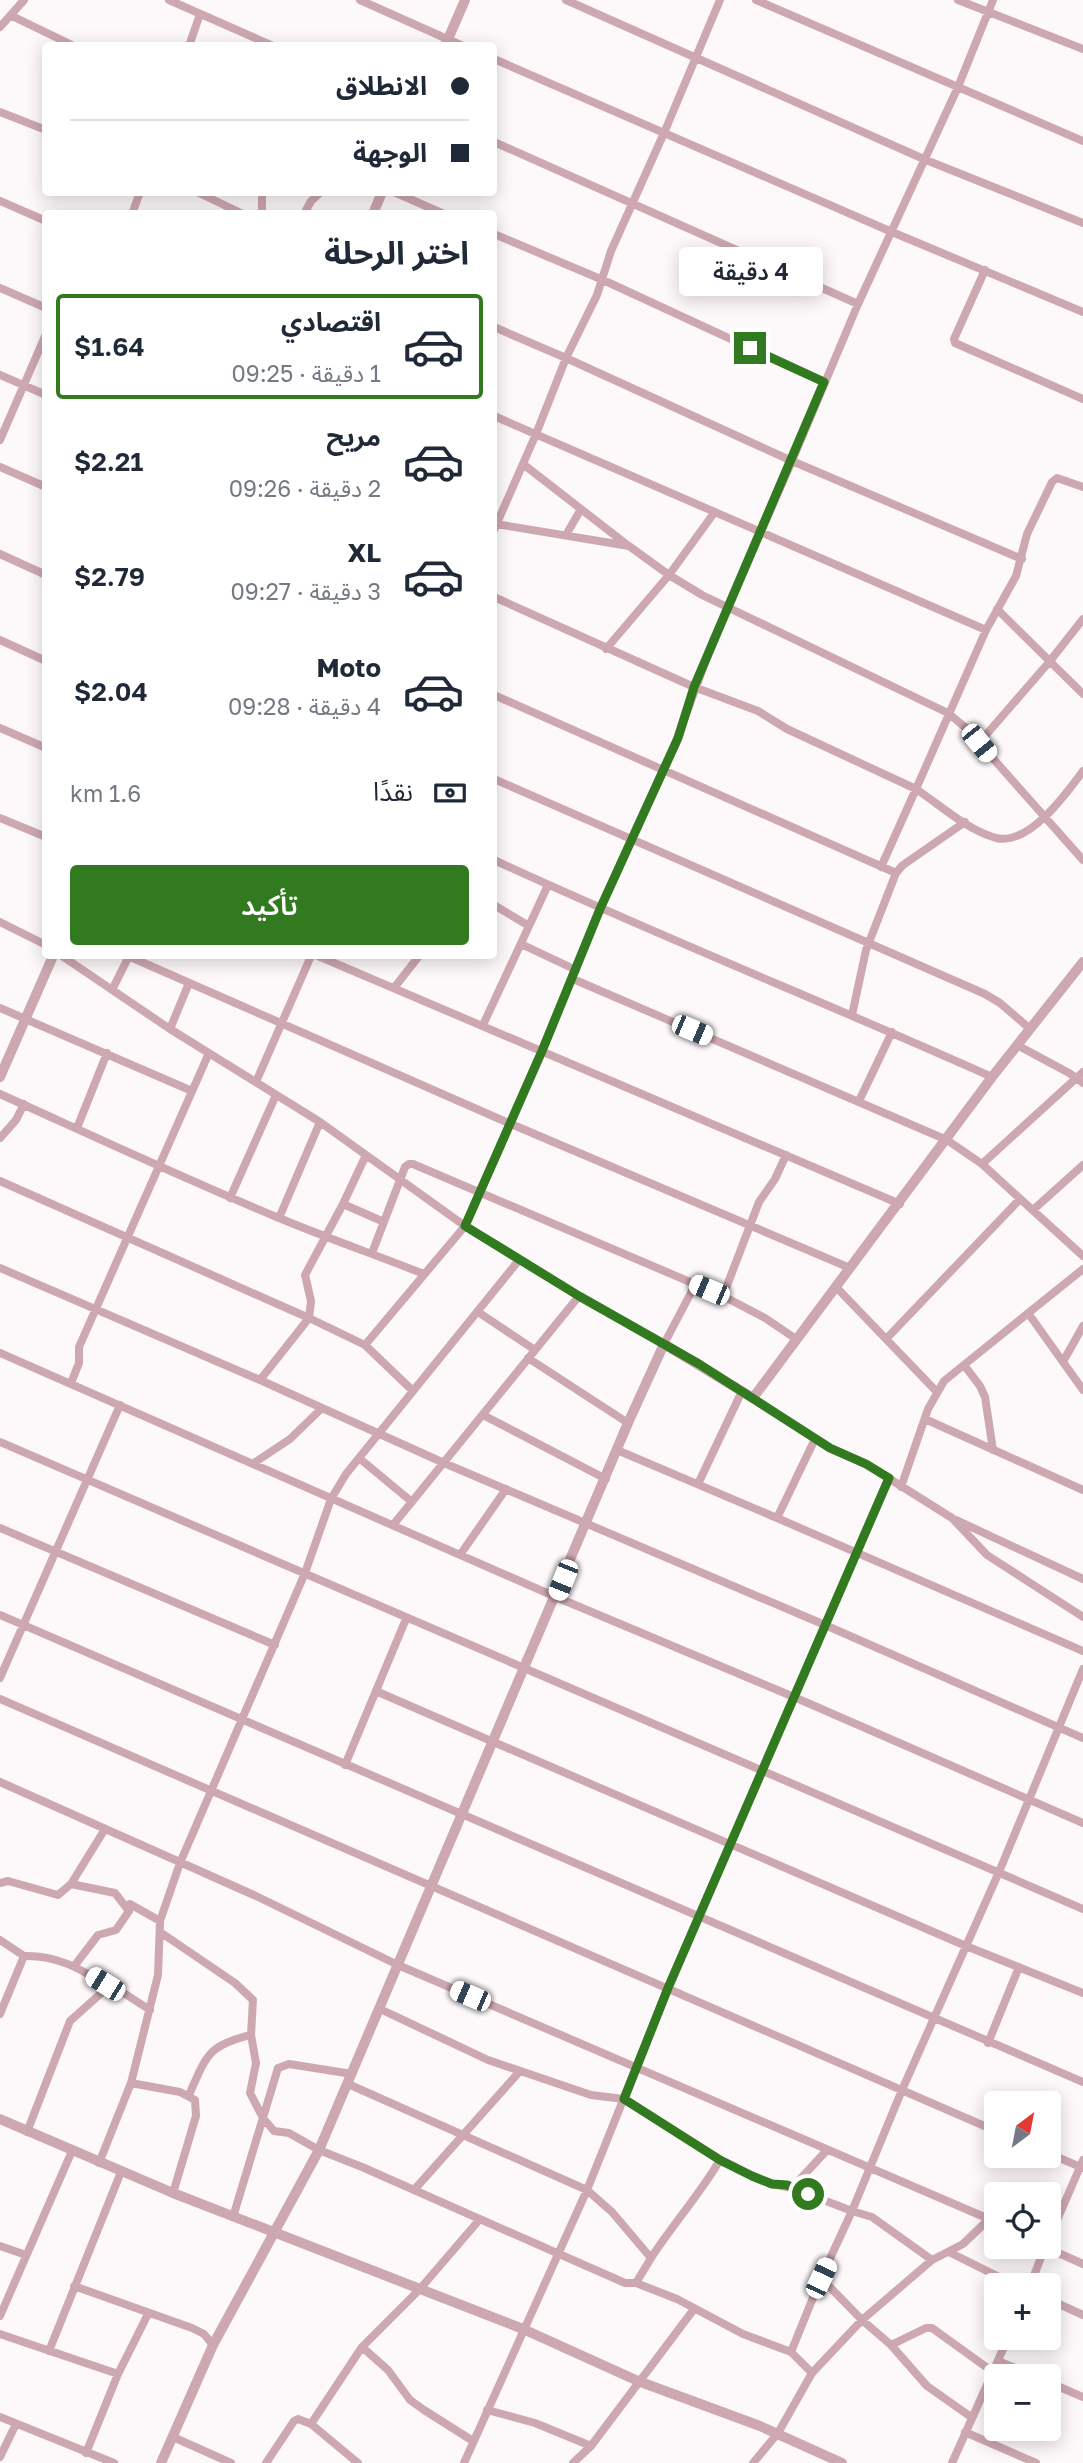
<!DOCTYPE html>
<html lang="ar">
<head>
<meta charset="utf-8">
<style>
	:root { --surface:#fff; --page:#f2f2f3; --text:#1f2937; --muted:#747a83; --line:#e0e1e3; --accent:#327a1f }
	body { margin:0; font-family:"Golos Text","Noto Sans Arabic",sans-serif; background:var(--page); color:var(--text); direction:rtl; height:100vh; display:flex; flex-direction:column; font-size:26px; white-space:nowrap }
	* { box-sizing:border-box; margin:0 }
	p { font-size:23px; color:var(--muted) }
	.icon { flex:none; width:38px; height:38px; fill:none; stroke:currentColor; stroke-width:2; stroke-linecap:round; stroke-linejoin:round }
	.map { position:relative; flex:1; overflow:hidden; direction:ltr }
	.details { position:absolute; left:42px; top:210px; width:455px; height:749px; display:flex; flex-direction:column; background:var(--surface); border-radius:7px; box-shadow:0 4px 18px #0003; direction:rtl }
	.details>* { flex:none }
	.guide { position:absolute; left:42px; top:42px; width:455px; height:154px; border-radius:7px; box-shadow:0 4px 18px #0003; direction:rtl; display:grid; align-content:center; height:154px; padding:0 28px; background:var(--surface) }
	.needle { width:46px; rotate:32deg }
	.tools { position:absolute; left:984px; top:2091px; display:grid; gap:14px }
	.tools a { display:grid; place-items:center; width:77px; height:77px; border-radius:7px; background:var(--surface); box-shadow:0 4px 18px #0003; font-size:35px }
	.end { position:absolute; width:32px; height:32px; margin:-16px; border:9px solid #327a1f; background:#fff; box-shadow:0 0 0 4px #fff }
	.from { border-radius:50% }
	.bubble { position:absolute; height:49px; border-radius:7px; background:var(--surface); box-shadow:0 4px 18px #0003; font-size:23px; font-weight:600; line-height:49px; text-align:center; direction:rtl }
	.car { position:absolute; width:21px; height:42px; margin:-21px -10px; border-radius:9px; box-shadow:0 0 5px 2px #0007; background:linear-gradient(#fff 24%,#345 0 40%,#fff 0 76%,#345 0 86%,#fff 0) }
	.guide b { display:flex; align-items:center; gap:24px; height:66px; font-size:26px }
	.guide b+b { border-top:2px solid var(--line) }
	.guide i { width:18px; height:18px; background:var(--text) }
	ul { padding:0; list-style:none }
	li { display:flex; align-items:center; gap:21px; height:105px; margin:0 14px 10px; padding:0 14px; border:4px solid transparent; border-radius:7px }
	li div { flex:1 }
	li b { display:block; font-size:26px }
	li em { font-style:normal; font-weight:600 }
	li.on { border-color:var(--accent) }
	li>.icon { width:63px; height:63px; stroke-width:1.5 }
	h2 { padding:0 28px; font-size:32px; line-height:84px }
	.pay { display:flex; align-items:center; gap:18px; height:77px; padding:0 28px; font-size:26px }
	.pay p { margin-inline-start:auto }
	.primary-button { display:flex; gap:14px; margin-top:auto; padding:14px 28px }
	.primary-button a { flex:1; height:80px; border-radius:7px; background:var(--accent); color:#fff; font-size:28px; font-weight:600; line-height:80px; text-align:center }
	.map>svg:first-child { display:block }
</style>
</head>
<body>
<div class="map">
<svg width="1083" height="2463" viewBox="0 0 1083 2463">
	<rect width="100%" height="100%" fill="#fdf8f9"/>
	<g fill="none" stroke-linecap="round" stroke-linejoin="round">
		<path stroke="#cea8b0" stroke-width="8" d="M169 0 273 46
			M360 0 463 46
			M566 0 926 160 1083 223
			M756 0 1083 141
			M958 0 1083 49
			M12 16 74 46
			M0 27 24 0
			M189 46 200 14
			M494 59 892 232 1083 312
			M0 112 46 130
			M494 142 858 304
			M197 192 243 214
			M394 192 444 214
			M0 201 46 221
			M132 214 140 192
			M262 214V192
			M304 214 311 201 321 192
			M494 234 603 280 824 382
			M985 270 954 339 955 343 1083 399
			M0 288 46 308
			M494 327 566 358 792 461 1022 559
			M0 375 46 395
			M494 416 986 630
			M0 440 46 334
			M523 464 626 544
			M0 467 46 487
			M496 524 629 546 669 575 702 595 948 713 966 728 1083 860
			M494 530 536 434 566 358 597 295 611 251 664 133 720 0
			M566 535 581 509
			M0 554 46 575
			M494 597 694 687 758 711 787 729 916 789 986 630 1016 576 1027 534 1052 482 1057 478 1083 487
			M997 609 1083 694
			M0 640 46 661
			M606 649 669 575 714 513
			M494 695 896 873
			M0 728 46 748
			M979 743 1050 661 1083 619
			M494 779 985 994 1000 1003 1029 1028
			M0 818 46 837
			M494 860C658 936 827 1003 992 1077
			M881 867 916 789C940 805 967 830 996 838 1029 846 1066 794 1083 771
			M494 905 529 926
			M0 922 46 945
			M521 944 576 970
			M62 956 170 1029 320 1122 465 1226 579 1296 664 1344 695 1285
			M128 956 511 1124 850 1268
			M318 956 900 1204
			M573 979 947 1140 982 1164 1083 1256
			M394 988 419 956
			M112 990 129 956
			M0 1008 192 1091
			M852 1015 866 950 896 873 903 865 965 822
			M483 1025 548 885
			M170 1029 189 983
			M1017 1045 1069 1073 1083 1083
			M256 1082 311 956
			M0 1094C93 1136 185 1179 279 1218 327 1238 376 1255 424 1274
			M859 1101 892 1032
			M77 1128 107 1053
			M0 1138 16 1120 24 1104
			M982 1164 1083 1072
			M0 1181 309 1318 365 1345
			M230 1198 276 1095
			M343 1204 384 1222
			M1033 1210 1083 1165
			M279 1218 320 1122
			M372 1253 405 1167 409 1164H413L723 1296 765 1318 796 1339
			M0 1268 260 1380 444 1463 825 1625 1083 1738
			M836 1287 936 1391
			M723 1296 759 1202 775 1179 786 1155
			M478 1312 535 1350
			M1028 1313 1083 1390
			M887 1338 1020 1199
			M0 1353 556 1597 794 1697 1083 1823
			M528 1358 628 1423
			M1064 1360 1083 1326
			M964 1365 980 1386 985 1397 993 1450
			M260 1380 309 1318 311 1301 305 1275 343 1204 366 1155
			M71 1383 79 1363V1347L209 1053
			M413 1391 365 1345 465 1226 542 1051 600 909 674 747 713 641 792 461 858 304 958 87 993 0
			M753 1398 829 1448 866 1464 952 1518 987 1555 1083 1617
			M483 1415 606 1479
			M925 1419 1083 1490
			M815 1439 777 1518 1083 1651
			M0 1442 1083 1909
			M617 1450 777 1518
			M359 1458 412 1502
			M254 1463 290 1439 322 1408
			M698 1484 742 1391
			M901 1487 928 1409 944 1381 1083 1269
			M956 1520 1083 1579
			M393 1525 579 1296
			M0 1528 275 1645
			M460 1555 506 1489
			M0 1615 1083 2082
			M0 1678 120 1405
			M378 1692 966 1946 1083 1993
			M0 1699 996 2131
			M345 1765 406 1619
			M0 1782 256 1896 398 1965 996 2222
			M0 1883 8 1881 58 1895 71 1884 105 1829
			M71 1884 115 1893 129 1911
			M160 1932 235 1983 253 2000 251 2035 256 2063 250 2093 263 2118 274 2131 289 2133 319 2150 362 2167 625 2283H636
			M0 1940 24 1956 0 2014
			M24 1956C56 1955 79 1968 105 1984L107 1988H116L150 2010
			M75 1965 98 1935 116 1930 129 1911 130 1904 160 1921
			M380 2009 488 2060 591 2095 624 2099 720 2160 752 2176 772 2184 792 2188 827 2150
			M988 2043 1019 1967
			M131 2083 180 2092 195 2100 196 2116 173 2193
			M348 2084 587 2190 612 2212 651 2258 636 2283 677 2299 743 2334 791 2352
			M189 2095C206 2057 207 2045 251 2035
			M27 2132 70 2021 107 1988
			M1048 2153 1083 2168
			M99 2163 131 2083 158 1975 160 1921 180 1863 305 1573 331 1499 346 1474 519 1260
			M792 2188 852 2211 872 2217 932 2260
			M414 2190 520 2071
			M233 2217 278 2068 289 2064 352 2074
			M1048 2241 1083 2160
			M0 2246 26 2255
			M1045 2247 1083 2264
			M949 2252 1017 2286
			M651 2258C673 2224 700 2194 720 2160
			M821 2278 862 2320 891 2345 927 2386 971 2417
			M74 2286 192 2328 204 2334 213 2345
			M1030 2286 1045 2247
			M1048 2299 1083 2315
			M0 2316 72 2151
			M0 2334 118 2374
			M891 2345 926 2328H932L993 2372
			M362 2347 388 2370 410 2400 424 2410 473 2441
			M49 2351 121 2172
			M998 2361 1035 2376
			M812 2373 791 2352 821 2278 852 2211 902 2090 999 1872 1083 1669
			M1048 2382 1083 2397
			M487 2410 535 2423 591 2446
			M0 2417 114 2463
			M311 2424 362 2347 419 2290 480 2219
			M965 2432 1036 2463
			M173 2437 231 2463
			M86 2453 118 2374 148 2314
			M0 2457 16 2424
			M266 2463 294 2421 298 2419 311 2424 358 2463
			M464 2463 587 2190 668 1988 889 1478
			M573 2463 591 2446 694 2309
			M753 2463 778 2433 812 2373 862 2320 932 2260 963 2244 989 2219
			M952 2463 1008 2338"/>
		<path stroke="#cea8b0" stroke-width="10" d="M445 46 465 0
			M373 214 382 192
			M0 1077 53 956
			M0 2119 173 2193 523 2329 638 2381 760 2426 842 2463
			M161 2463 213 2345 319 2150 628 1423 664 1344 753 1398 992 1077 1083 962"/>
	</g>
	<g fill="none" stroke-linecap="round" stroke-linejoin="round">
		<path stroke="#327a1f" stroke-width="9" d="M750 348 824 382 694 687 678 738 600 909 542 1051 465 1226 579 1296 699 1364 830 1448 866 1464 889 1478 668 1988 624 2099 720 2160 752 2176 772 2184 787 2185 808 2194"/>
	</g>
</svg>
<div class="tools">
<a><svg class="needle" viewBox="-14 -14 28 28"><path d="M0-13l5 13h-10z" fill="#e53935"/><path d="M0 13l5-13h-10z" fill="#747a83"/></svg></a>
<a><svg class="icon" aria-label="locate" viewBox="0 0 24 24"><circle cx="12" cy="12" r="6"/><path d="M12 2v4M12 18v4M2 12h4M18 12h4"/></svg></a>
<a>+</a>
<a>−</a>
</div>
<i class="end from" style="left:808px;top:2194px"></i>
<i class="end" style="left:750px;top:348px"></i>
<div class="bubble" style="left:679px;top:247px;width:144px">4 دقيقة</div>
<i class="car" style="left:979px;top:743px;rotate:141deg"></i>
<i class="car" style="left:692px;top:1030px;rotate:113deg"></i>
<i class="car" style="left:709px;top:1290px;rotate:293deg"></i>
<i class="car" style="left:563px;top:1580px;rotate:202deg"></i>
<i class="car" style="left:105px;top:1984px;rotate:302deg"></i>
<i class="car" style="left:470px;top:1996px;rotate:293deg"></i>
<i class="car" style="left:821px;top:2278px;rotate:25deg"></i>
<div class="guide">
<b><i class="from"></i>الانطلاق</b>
<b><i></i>الوجهة</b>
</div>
<section class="details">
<h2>اختر الرحلة</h2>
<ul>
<li class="on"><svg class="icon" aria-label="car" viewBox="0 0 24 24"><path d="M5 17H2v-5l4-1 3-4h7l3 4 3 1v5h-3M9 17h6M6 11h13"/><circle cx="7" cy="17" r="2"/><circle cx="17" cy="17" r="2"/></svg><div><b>اقتصادي</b><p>1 دقيقة · 09:25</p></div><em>$1.64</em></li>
<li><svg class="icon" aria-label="car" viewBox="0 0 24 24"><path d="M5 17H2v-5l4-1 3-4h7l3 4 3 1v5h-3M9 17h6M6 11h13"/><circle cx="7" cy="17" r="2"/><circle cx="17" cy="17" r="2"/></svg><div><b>مريح</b><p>2 دقيقة · 09:26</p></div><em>$2.21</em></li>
<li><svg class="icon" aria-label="car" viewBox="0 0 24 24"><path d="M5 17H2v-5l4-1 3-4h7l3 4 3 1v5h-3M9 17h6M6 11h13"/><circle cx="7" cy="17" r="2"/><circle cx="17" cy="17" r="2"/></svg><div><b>XL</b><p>3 دقيقة · 09:27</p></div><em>$2.79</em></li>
<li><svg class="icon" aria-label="car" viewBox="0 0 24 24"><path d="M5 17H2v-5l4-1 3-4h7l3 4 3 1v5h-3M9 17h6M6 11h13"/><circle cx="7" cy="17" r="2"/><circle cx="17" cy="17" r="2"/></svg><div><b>Moto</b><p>4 دقيقة · 09:28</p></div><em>$2.04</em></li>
</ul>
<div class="pay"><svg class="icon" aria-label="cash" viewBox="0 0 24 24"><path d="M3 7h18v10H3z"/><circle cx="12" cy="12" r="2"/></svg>نقدًا<p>1.6 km</p></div>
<div class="primary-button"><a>تأكيد</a></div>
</section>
</div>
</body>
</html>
